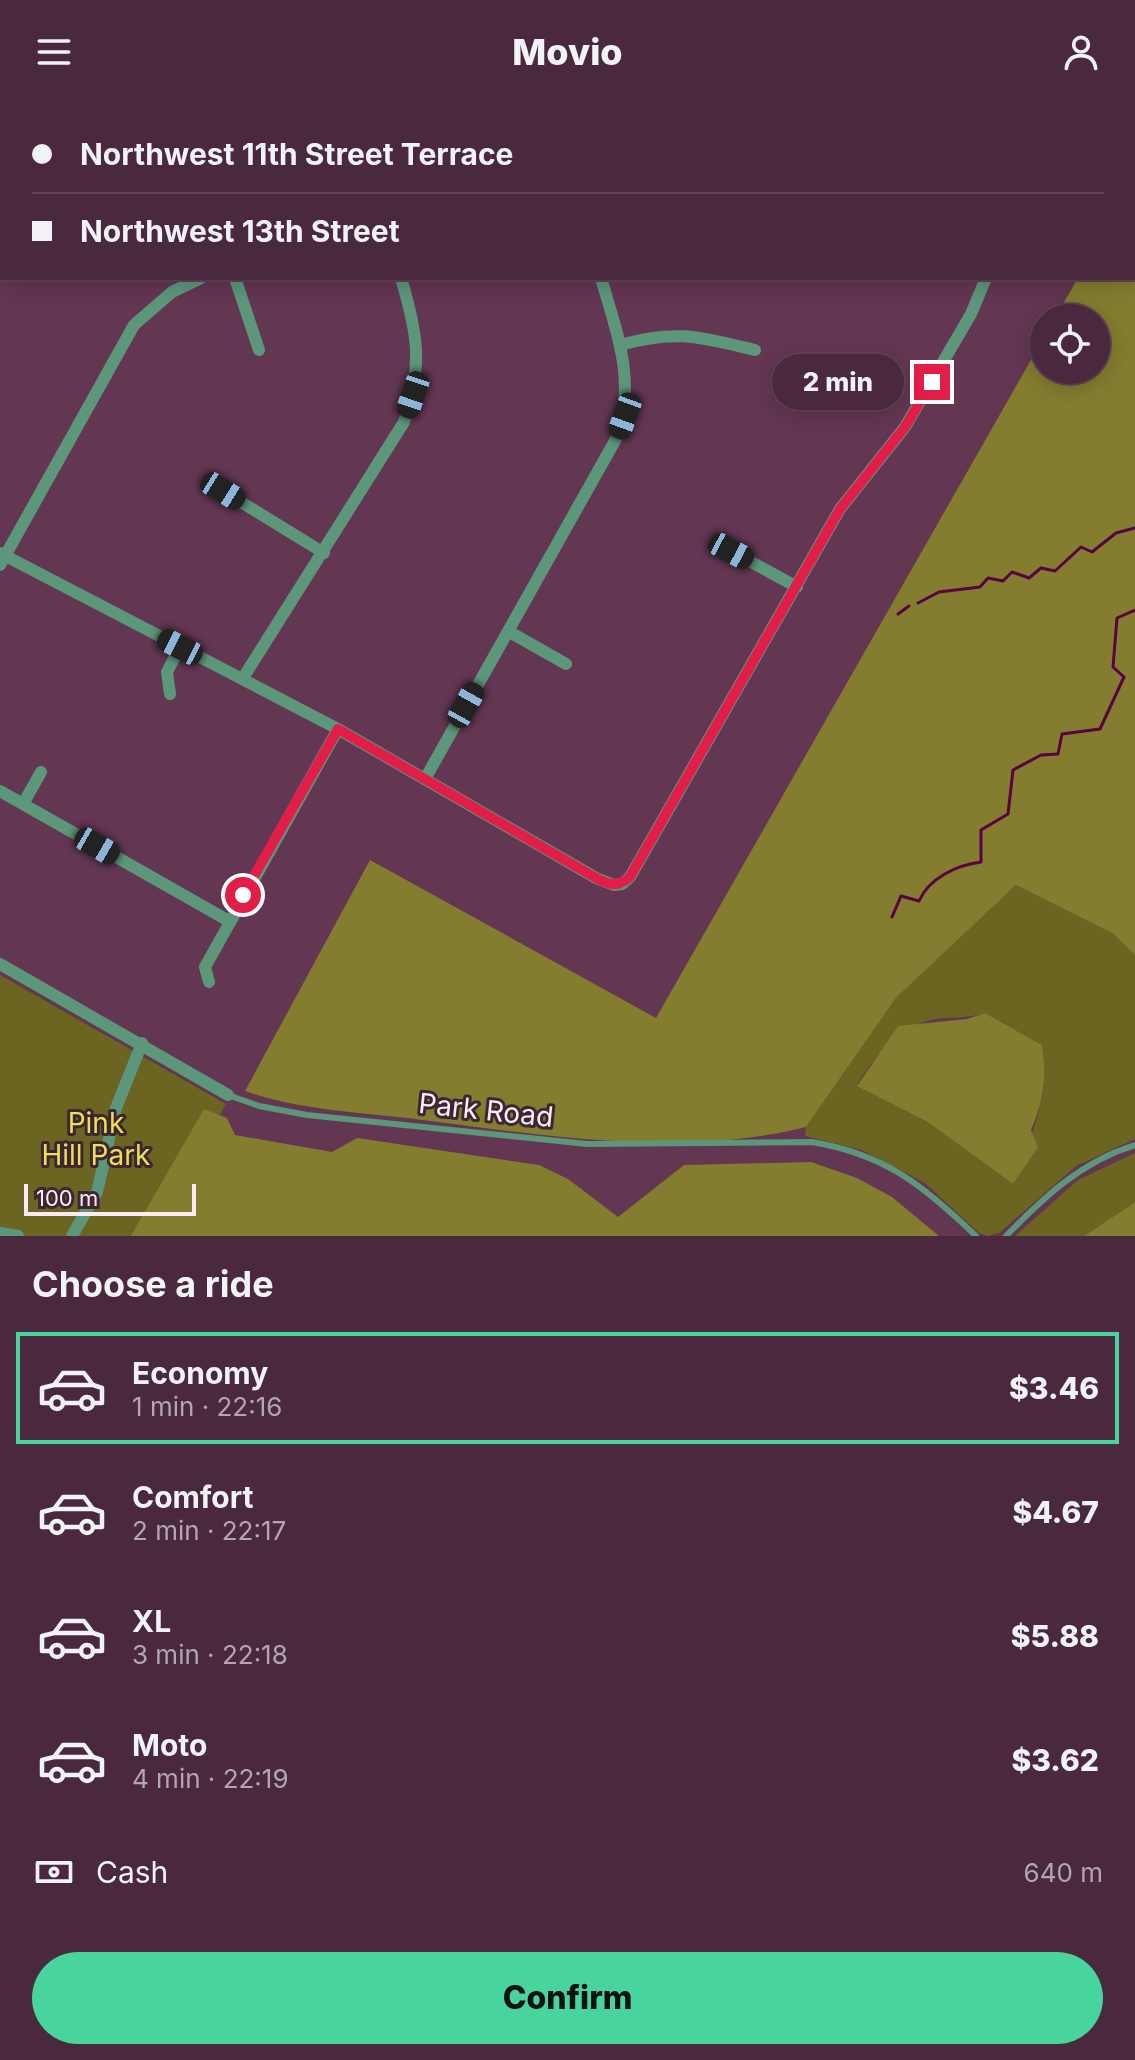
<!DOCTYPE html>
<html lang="en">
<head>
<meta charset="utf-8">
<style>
	:root { --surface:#4a283e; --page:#513045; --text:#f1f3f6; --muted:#b2a6b0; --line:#614458; --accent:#48d49d }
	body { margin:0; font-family:Inter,sans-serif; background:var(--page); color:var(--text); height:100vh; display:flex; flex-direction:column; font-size:30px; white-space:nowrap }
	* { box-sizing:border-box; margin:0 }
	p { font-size:26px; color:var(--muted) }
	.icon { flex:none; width:44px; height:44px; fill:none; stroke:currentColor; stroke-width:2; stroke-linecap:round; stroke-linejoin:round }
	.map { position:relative; height:1132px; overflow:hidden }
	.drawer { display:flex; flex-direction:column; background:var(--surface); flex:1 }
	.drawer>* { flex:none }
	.guide { position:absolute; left:0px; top:0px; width:1136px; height:176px; box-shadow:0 4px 20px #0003,0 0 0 2px var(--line); display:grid; align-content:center; height:176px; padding:0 32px; background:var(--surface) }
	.buttons { position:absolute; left:1030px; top:200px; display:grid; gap:16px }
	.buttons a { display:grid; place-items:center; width:80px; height:80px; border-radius:50%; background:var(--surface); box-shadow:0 4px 20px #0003,0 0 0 2px var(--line); font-size:40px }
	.scale { position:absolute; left:24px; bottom:20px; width:172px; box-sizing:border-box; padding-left:8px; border:4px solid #fceaf4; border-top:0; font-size:22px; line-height:28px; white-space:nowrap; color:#fceaf4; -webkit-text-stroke:6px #3b2632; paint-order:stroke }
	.end { position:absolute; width:36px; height:36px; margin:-18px; border:10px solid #e11d48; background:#fff; box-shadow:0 0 0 4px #fff }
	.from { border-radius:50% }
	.bubble { position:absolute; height:56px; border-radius:28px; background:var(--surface); box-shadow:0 4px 20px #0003,0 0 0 2px var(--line); font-size:26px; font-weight:800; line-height:56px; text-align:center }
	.car { position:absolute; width:24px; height:48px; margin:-24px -12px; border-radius:10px; box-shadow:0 0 6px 2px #0007; background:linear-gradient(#222 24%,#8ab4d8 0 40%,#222 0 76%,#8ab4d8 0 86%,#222 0) }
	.guide b { display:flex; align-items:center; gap:28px; height:76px; font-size:30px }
	.guide b+b { border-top:2px solid var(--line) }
	.guide i { width:20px; height:20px; background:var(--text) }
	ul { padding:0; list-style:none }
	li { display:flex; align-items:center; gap:24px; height:112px; margin:0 16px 12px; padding:0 16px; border:4px solid transparent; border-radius:0px }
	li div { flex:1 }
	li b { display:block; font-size:30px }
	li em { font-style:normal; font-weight:800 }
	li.on { border-color:var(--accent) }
	li>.icon { width:72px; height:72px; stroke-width:1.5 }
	h2 { padding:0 32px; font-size:36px; line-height:96px }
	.pay { display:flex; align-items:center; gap:20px; height:88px; padding:0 32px; font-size:30px }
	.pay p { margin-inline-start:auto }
	.cta { display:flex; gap:16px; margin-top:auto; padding:16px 32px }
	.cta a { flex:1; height:92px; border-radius:48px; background:var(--accent); color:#111; font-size:32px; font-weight:800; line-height:92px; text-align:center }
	header { display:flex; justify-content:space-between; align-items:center; height:104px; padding:0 32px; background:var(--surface); font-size:36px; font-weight:800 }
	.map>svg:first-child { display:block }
</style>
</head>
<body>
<header><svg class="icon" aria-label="menu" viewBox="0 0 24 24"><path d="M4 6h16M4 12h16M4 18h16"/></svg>Movio<svg class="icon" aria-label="person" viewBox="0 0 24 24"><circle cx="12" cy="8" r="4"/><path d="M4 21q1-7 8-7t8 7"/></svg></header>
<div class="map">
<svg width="1135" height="1132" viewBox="0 0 1135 1132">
	<rect width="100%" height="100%" fill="#633652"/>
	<path fill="#6c6421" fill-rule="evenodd" d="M1016 781 1112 829 1135 851V1035L1076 1062 999 1129 988 1132 979 1129 925 1079 862 1046 805 1032 806 1023 896 894ZM985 909 1042 941C1051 997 1031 1028 1013 1080L926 1017 857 981C873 955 893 929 924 918 943 911 965 916 985 909Z
		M0 871 226 1000 151 1132H0Z
		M1135 1049V1098L1084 1132H1015L1078 1076Z"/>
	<path fill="#847c2f" d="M1135 74V851L1112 829 1016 781 896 894 806 1023C678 1055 536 1030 407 1014 353 1008 296 1005 245 987L370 756 656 914 1044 233V266H1096V214H1055L1078 174H1134Z
		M985 909 1042 941C1047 973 1044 996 1031 1026L1038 1043 1013 1080 926 1017 857 982 898 922 967 915Z
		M204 1005 227 1014 235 1031 332 1048 357 1034 539 1061 568 1075 618 1113 684 1061 811 1058 857 1074 892 1093 939 1132H131Z
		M1135 1098V1132H1084Z"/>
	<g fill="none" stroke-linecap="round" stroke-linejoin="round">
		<path stroke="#590342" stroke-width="3" d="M1055 0 1057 2
			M1134 40H1135
			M918 499 939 488 980 483 988 474 1003 477 1012 468 1029 474 1041 464 1055 467 1081 443 1092 448 1116 429 1135 424
			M898 510 909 502
			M892 813 901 792 919 797C929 774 957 761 981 758V726L1008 710 1013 666 1041 651 1058 650 1062 630 1100 625 1124 573 1113 563 1117 514 1135 506"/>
		<path stroke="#5c967b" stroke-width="6" d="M228 991 259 1002 307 1011 587 1040 812 1038C885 1050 924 1082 976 1132
			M1006 1132C1044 1093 1082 1057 1135 1041"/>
		<path stroke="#5c967b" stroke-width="12" d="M552 0V2
			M708 0 709 2
			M949 0 951 2
			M21 2 22 0
			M0 39 2 36
			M235 174 259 246
			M620 241C676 225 700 233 755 246
			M223 387 324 449
			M731 447 797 483
			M0 449 338 625 596 774 614 781 622 780
			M0 461 134 221 172 188 201 174
			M508 527 566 560
			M243 574 404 318C423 261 418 231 401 174
			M170 590 167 568 180 543
			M425 675 616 335C637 279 617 229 601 174
			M0 687 229 817
			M23 700 41 668
			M622 780 630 773 840 405 905 323 971 210 986 174
			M0 860 228 991
			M209 878 205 863 338 625
			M0 1129 18 1132
			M72 1132 97 1088 116 1004 142 939"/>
	</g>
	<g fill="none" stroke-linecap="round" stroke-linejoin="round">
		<path stroke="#e11d48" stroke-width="10" d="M243 791 338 625 596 774C610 781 617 784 630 773L840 405 905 323 932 278"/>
	</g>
	<g text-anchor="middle" stroke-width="6" stroke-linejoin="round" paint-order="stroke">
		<g font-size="28" fill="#fceaf4" stroke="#3b2632">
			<text transform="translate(486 1006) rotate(6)" y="10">Park Road</text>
		</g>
		<g font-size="28" fill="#eedf57" stroke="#3b2632">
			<text x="96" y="1029">Pink<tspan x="96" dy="32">Hill Park</tspan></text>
		</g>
	</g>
</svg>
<div class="buttons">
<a><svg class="icon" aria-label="locate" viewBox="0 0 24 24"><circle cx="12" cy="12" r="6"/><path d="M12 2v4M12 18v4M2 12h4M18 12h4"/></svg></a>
</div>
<div class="scale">100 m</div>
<i class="end from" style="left:243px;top:791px"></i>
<i class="end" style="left:932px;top:278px"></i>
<div class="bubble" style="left:772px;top:250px;width:132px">2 min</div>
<i class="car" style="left:413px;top:291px;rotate:199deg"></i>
<i class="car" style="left:625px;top:312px;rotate:200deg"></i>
<i class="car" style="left:223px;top:387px;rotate:122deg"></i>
<i class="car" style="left:731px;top:447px;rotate:118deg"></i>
<i class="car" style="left:180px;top:543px;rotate:297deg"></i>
<i class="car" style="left:466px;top:601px;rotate:29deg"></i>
<i class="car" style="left:97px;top:742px;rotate:120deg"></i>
<div class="guide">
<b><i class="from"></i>Northwest 11th Street Terrace</b>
<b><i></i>Northwest 13th Street</b>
</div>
</div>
<section class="drawer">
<h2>Choose a ride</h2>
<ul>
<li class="on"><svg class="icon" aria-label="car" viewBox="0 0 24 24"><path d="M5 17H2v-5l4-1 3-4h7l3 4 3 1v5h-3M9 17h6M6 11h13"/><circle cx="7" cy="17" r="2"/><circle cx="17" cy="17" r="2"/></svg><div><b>Economy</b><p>1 min · 22:16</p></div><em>$3.46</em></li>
<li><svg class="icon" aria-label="car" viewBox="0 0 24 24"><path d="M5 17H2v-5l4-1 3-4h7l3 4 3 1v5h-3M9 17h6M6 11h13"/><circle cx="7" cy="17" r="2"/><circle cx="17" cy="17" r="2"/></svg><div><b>Comfort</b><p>2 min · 22:17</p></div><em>$4.67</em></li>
<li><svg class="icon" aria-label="car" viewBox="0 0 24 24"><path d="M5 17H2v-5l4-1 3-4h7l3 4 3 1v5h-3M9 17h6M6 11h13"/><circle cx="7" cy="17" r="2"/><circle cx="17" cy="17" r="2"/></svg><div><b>XL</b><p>3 min · 22:18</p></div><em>$5.88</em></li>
<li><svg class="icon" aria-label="car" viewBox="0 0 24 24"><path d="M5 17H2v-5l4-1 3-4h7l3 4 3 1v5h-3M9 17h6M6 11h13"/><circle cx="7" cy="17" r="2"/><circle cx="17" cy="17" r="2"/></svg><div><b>Moto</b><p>4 min · 22:19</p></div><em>$3.62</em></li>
</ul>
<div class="pay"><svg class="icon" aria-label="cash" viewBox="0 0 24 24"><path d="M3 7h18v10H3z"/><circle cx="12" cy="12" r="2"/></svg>Cash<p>640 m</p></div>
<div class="cta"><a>Confirm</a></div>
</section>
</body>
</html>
